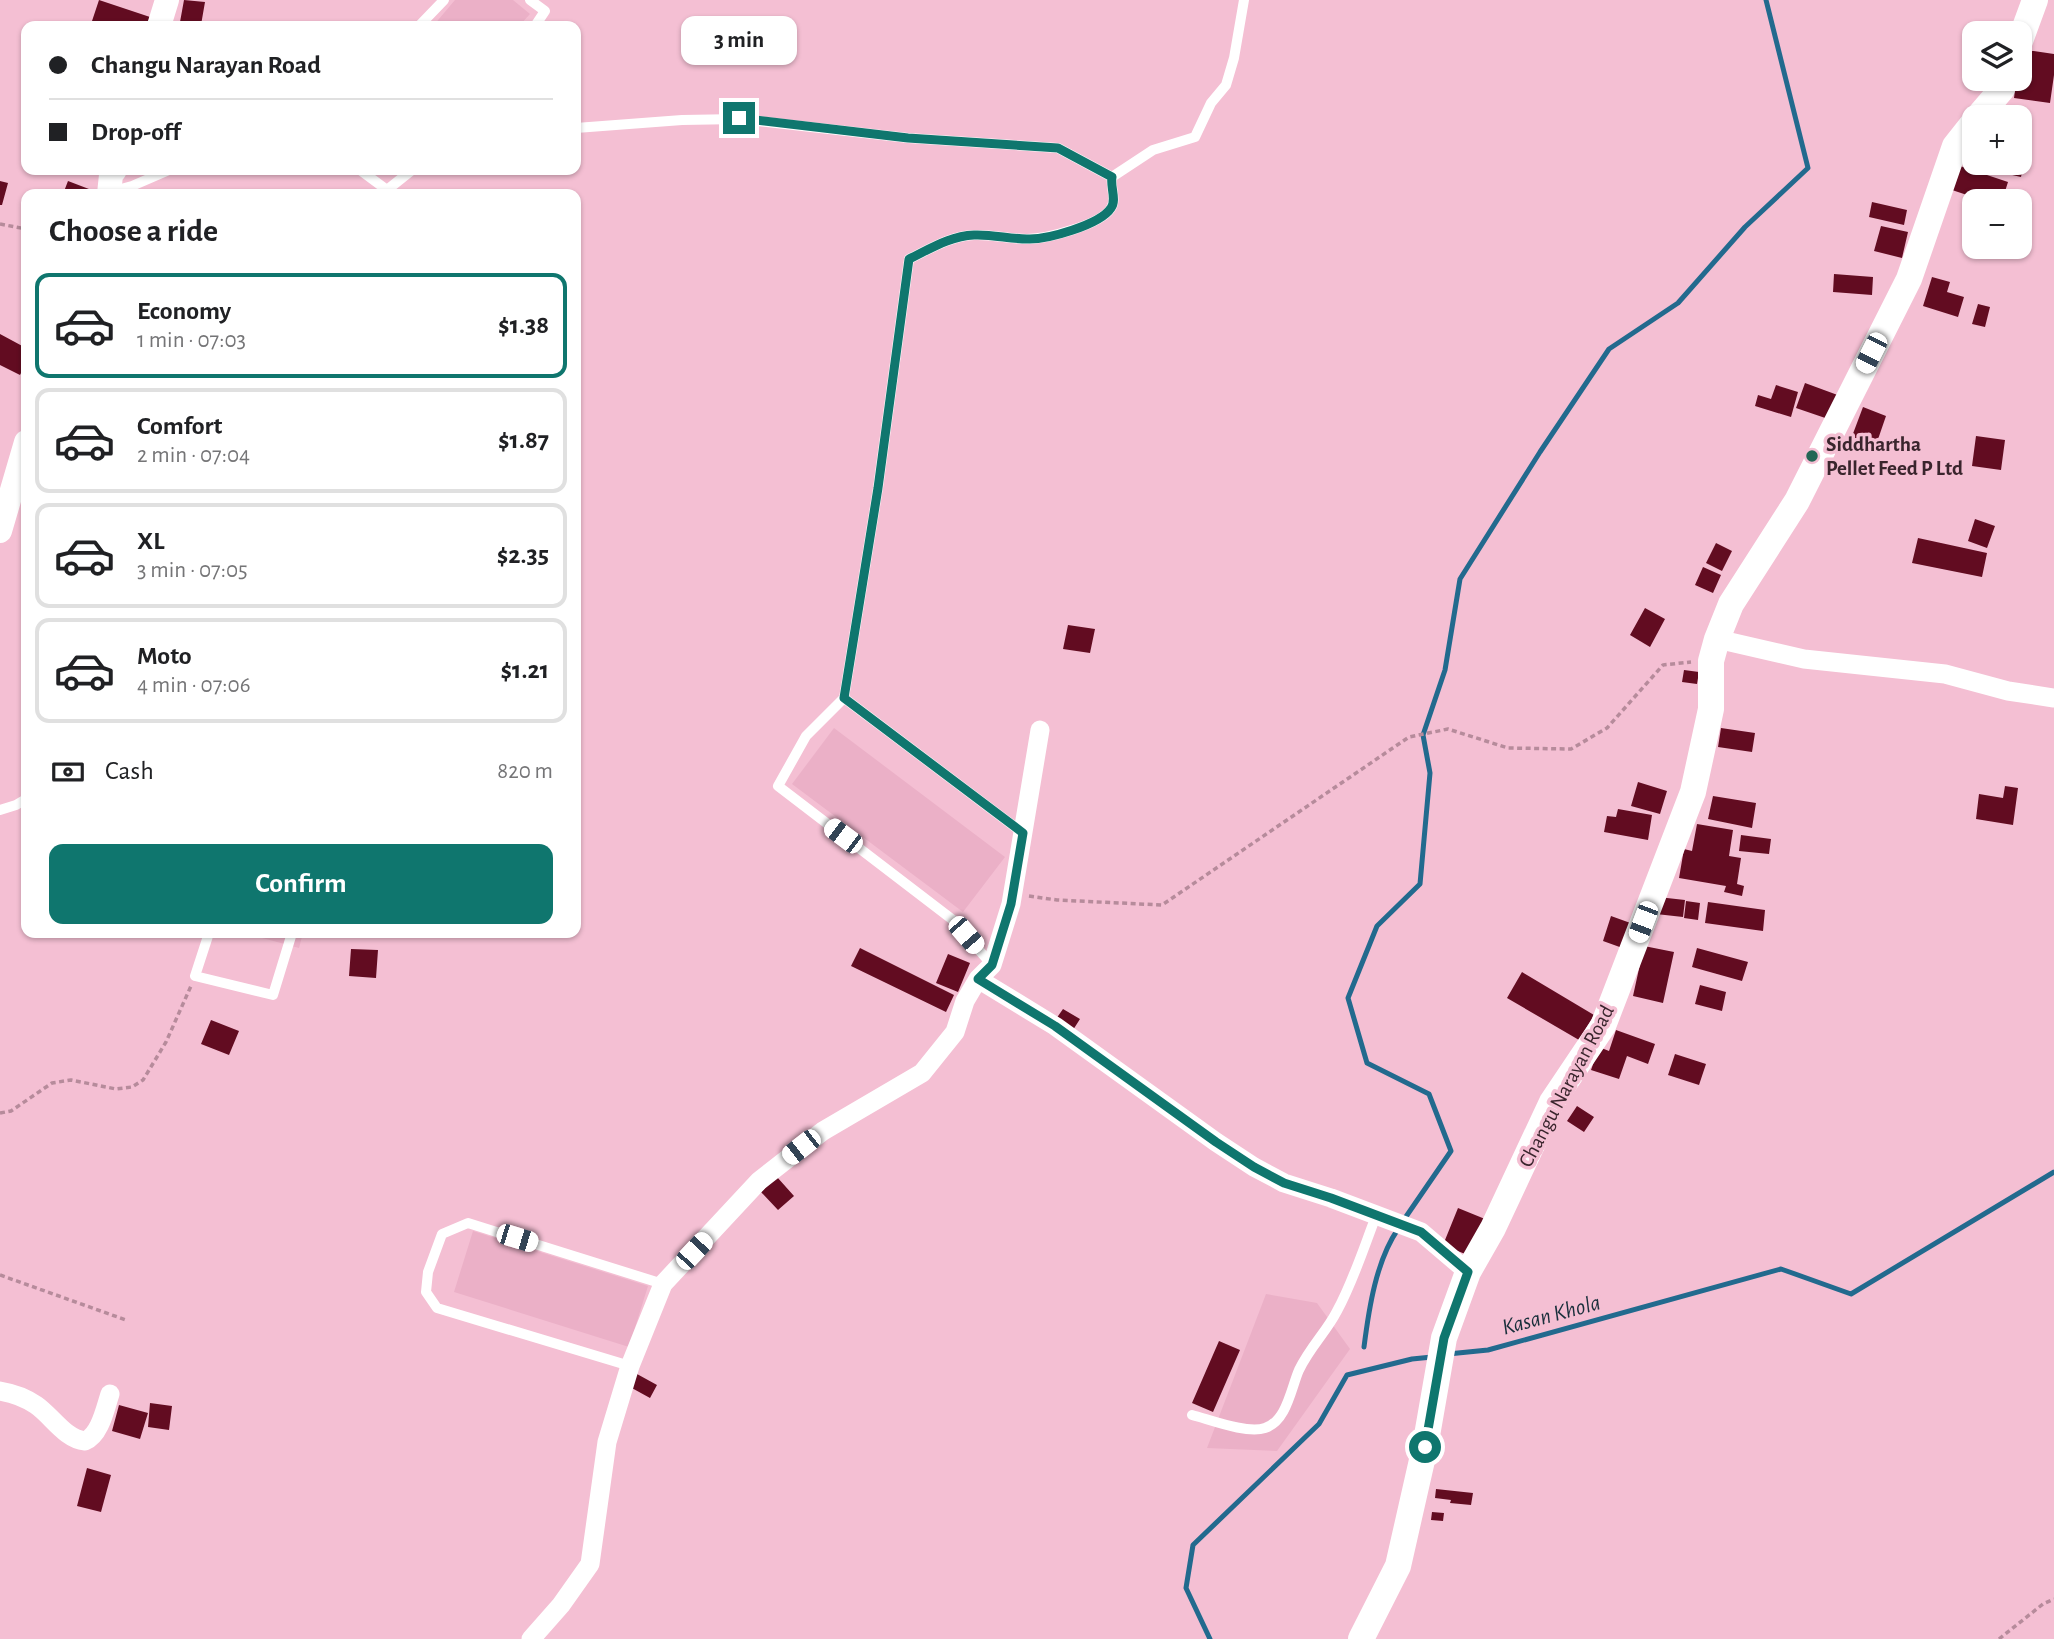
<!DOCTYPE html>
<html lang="en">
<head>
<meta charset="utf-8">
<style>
	:root { --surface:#fff; --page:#f6f6f6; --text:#202124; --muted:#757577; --line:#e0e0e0; --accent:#0f766e }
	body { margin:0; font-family:"Alegreya Sans",sans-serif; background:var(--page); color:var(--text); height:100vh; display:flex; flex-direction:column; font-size:26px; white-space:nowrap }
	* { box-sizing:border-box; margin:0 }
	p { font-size:23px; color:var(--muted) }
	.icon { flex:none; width:38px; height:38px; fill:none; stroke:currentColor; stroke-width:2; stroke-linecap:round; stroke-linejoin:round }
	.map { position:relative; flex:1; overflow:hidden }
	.panel { position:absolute; left:21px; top:189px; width:560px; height:749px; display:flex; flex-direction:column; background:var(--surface); border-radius:14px; box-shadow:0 2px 5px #0004 }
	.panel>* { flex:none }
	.guide { position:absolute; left:21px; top:21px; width:560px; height:154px; border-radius:14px; box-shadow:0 2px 5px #0004; display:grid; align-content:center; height:154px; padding:0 28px; background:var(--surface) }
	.controls { position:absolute; left:1962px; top:21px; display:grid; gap:14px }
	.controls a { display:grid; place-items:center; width:70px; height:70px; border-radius:14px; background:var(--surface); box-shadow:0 2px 5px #0004; font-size:35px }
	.end { position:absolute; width:32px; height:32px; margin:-16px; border:9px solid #0f766e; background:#fff; box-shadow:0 0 0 4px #fff }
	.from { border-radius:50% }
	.bubble { position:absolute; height:49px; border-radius:14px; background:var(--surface); box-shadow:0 2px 5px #0004; font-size:23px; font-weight:700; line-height:49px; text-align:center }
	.car { position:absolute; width:21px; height:42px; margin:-21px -10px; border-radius:9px; box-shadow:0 0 5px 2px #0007; background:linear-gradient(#fff 24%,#345 0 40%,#fff 0 76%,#345 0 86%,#fff 0) }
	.guide b { display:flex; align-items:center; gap:24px; height:66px; font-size:26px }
	.guide b+b { border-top:2px solid var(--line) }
	.guide i { width:18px; height:18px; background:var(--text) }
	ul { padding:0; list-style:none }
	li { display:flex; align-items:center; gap:21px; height:105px; margin:0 14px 10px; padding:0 14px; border:4px solid var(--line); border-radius:14px }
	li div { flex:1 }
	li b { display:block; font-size:26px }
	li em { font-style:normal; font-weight:700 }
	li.selected { border-color:var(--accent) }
	li>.icon { width:63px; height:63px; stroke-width:1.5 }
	h2 { padding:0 28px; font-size:32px; line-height:84px }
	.pay { display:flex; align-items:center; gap:18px; height:77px; padding:0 28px; font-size:26px }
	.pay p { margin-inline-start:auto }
	.primary-button { display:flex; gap:14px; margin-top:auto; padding:14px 28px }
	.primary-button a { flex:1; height:80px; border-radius:14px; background:var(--accent); color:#fff; font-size:28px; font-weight:700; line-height:80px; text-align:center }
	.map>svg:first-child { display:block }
</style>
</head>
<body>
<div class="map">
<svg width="2054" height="1639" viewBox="0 0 2054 1639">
	<rect width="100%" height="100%" fill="#f4bfd3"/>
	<path fill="#ebb0c7" d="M455 0H513L530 14 519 26H433Z
		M834 728 1005 857 963 912 792 784Z
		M244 933H303L299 948Z
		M473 1231 648 1286 629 1347 454 1292Z
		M1266 1294 1317 1303 1350 1349 1277 1451 1207 1448Z"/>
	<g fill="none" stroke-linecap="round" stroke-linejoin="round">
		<path stroke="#226a8e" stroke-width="5" d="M1403 1221 1451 1151 1429 1094 1367 1063 1348 998 1377 926 1420 884 1430 773 1423 735 1445 670 1460 579 1540 452 1609 349 1678 303 1745 227 1808 168 1766 0
			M1364 1347C1369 1308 1376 1261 1398 1229
			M1448 1354 1488 1350 1781 1269 1851 1294 2054 1172
			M1210 1639 1186 1588 1193 1545 1319 1424 1347 1375 1412 1359 1432 1357"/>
	</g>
	<path fill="#620c21" d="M99 0 150 17 146 26H108L92 21Z
		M184 0 205 2 201 25 180 22Z
		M2026 50 2054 54V75L2050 103 2014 98 2016 83 2027 84 2029 70 2024 69Z
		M2020 137 2029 139 2021 177 1964 164 1968 145 1974 146V163H2020Z
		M1954 164 2008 182 2002 201H1985L1946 188Z
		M0 181 8 183 2 205H0Z
		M68 181 102 194H63Z
		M1872 202 1907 210 1904 225 1869 217Z
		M1881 226 1908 232 1902 258 1874 251Z
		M1834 274 1873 277 1872 295 1833 292Z
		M1932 277 1950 282 1947 292 1964 297 1958 317 1923 306Z
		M1978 304 1990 307 1985 327 1972 324Z
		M0 334 26 348V363L20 375 0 365Z
		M1805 383 1843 397 1834 421 1796 408Z
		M1776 385 1798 392 1791 417 1755 406 1758 395 1771 399Z
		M1863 407 1886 416 1875 448 1851 439Z
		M1976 436 2005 440 2001 470 1972 466Z
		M1975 519 1995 526 1987 548 1968 541Z
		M1918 538 1987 553 1982 577 1912 563Z
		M1716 543 1732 551 1722 571 1706 563Z
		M1703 567 1721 575 1713 593 1695 585Z
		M1645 608 1665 619 1650 647 1630 635Z
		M1068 625 1095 629 1090 653 1063 649Z
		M1684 670 1699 672 1697 684 1682 682Z
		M1721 728 1755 733 1752 752 1718 747Z
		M1638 782 1667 791 1660 814 1631 806Z
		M2005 786 2018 788 2013 825 1976 819 1979 794 2003 798Z
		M1713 796 1756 803 1752 828 1708 819Z
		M1618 809 1652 815 1648 840 1604 832 1607 816 1616 817Z
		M1697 824 1733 830 1729 856 1741 858 1737 884 1744 886 1742 896 1724 892 1726 886 1679 878 1684 849 1692 851Z
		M1741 835 1771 839 1769 854 1739 851Z
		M1658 897 1685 900 1683 917 1656 914Z
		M1686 901 1700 903 1698 920 1684 918Z
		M1708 902 1765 910 1763 931 1705 923Z
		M1611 916 1636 925 1628 950 1603 941Z
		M1644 946 1674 952 1663 1003 1633 996Z
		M860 948 954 995 946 1012 851 966Z
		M1697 948 1748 962 1742 981 1692 967Z
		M351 949 378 950 376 978 349 976Z
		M948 954 970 963 958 992 936 983Z
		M1522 972 1594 1015 1579 1040 1507 998Z
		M1700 985 1726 992 1722 1011 1695 1004Z
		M1063 1009 1080 1019 1073 1030 1056 1019Z
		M211 1020 239 1031 229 1055 201 1044Z
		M1616 1030 1655 1044 1648 1064 1627 1056 1619 1079 1591 1070 1599 1047 1609 1051Z
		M1675 1054 1706 1064 1699 1085 1668 1075Z
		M1577 1106 1594 1117 1584 1132 1567 1121Z
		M777 1177 794 1196 778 1210 761 1192Z
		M1458 1208 1485 1219 1470 1256 1443 1245Z
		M1219 1341 1240 1350 1213 1412 1192 1403Z
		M637 1374 657 1385 650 1398 630 1387Z
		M150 1403 172 1406 169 1430 148 1427Z
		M119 1405 148 1413 140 1439 112 1431Z
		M87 1468 111 1475 101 1512 77 1506Z
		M1436 1489 1473 1493 1471 1505 1450 1503 1451 1500 1435 1498Z
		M1432 1512 1444 1513 1443 1521 1431 1520Z"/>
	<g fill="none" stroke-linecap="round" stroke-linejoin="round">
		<path stroke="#b68b9b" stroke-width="3.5" stroke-dasharray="5 3.5" stroke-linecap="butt" d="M0 224 26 229
			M1029 896 1057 900 1162 905 1409 737 1448 729 1508 748 1571 749 1607 728 1663 665 1691 662
			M0 1113 11 1111 52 1083 71 1080 116 1089 132 1087 143 1080 166 1042 191 986
			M0 1275 126 1320
			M1999 1639 2043 1604 2054 1599"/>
		<path stroke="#fff" stroke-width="10" d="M530 0 545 11 535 26
			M419 26 444 0
			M576 128 682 120 739 119 908 138 1058 148 1112 177
			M360 170 387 190 412 170
			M110 192 132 186 169 170
			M844 698 878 488 909 259C930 249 950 236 974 235 991 234 1010 239 1027 239 1046 239 1101 225 1111 208 1117 200 1110 187 1112 177L1153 150 1195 137 1211 103 1226 85 1234 58 1244 0
			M0 810 16 805 26 799
			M209 933 195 976 273 995 292 933
			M992 965 953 920 778 786 806 736 844 698 1023 833
			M630 1366 437 1308 426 1292 428 1272 442 1234 468 1223 663 1284
			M1192 1415C1211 1420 1247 1434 1265 1428 1287 1421 1291 1388 1299 1370 1310 1347 1327 1331 1337 1311 1353 1282 1364 1247 1376 1216"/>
		<path stroke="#fff" stroke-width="19" d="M1717 639 1804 659 1945 674 2008 691 2054 698
			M978 979 1055 1026 1216 1142 1254 1167 1284 1183 1331 1198 1421 1232 1468 1272
			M0 1391C12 1393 26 1398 36 1405 52 1416 65 1439 85 1441 100 1435 105 1409 110 1394
			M531 1639 561 1605 590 1564 607 1442 630 1366 663 1284 759 1181 823 1131 922 1073 955 1032 965 1001 978 979 992 965 1011 904 1040 730"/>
		<path stroke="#fff" stroke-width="24" d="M159 26 167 0
			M109 194 111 175 115 170
			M0 531 26 442"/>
		<path stroke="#fff" stroke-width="26" d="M2020 41 2035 0
			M1978 117 2002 89 2005 79
			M1361 1639 1398 1566 1425 1447 1444 1338 1468 1272 1493 1228 1552 1102 1603 1026 1693 792 1711 709V661L1717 639 1731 604 1797 501 1909 279 1955 146 1974 122"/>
	</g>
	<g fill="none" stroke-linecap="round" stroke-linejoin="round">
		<path stroke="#0f766e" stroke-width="9" d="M739 118 908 138 1058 148 1112 177C1110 187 1117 200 1111 208 1100 225 1046 240 1027 239 1010 239 991 234 974 235 950 236 930 249 909 259L878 488 844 698 1023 833 1011 904 992 965 978 979 1055 1026 1216 1142 1254 1167 1284 1183 1331 1198 1421 1232 1468 1272 1444 1338 1425 1447"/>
	</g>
	<circle fill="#246655" stroke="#f4bfd3" stroke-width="2.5" cx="1812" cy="456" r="7"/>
	<g text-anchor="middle" stroke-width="7" stroke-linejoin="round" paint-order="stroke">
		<g font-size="21" font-weight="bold" fill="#3a252d" stroke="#f4bfd3" text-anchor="start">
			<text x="1826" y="451">Siddhartha<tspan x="1826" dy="24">Pellet Feed P Ltd</tspan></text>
		</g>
		<g font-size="21" fill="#3a252d" stroke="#f4bfd3">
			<text transform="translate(1566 1086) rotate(-62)" y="7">Changu Narayan Road</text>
		</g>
		<g font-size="23" font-style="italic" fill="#192f3b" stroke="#f4bfd3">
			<text transform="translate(1551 1314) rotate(-15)" y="8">Kasan Khola</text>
		</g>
	</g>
</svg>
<div class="controls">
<a><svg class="icon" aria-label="layers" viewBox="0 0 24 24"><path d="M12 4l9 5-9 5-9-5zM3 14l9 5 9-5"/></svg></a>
<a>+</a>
<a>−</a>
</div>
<i class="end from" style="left:1425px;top:1447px"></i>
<i class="end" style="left:739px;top:118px"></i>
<div class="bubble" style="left:681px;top:16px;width:116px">3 min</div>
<i class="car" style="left:1871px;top:353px;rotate:207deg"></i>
<i class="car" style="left:843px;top:836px;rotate:307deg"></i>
<i class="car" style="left:1643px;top:922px;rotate:201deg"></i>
<i class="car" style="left:966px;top:935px;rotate:139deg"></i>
<i class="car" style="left:801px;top:1147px;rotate:232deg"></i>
<i class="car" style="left:517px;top:1238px;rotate:107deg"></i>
<i class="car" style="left:694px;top:1251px;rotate:43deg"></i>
<div class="guide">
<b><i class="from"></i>Changu Narayan Road</b>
<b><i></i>Drop-off</b>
</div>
<section class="panel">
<h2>Choose a ride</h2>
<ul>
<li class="selected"><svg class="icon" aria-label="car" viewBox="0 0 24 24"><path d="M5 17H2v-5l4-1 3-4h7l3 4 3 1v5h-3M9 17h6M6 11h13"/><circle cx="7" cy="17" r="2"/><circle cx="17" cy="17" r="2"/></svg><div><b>Economy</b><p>1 min · 07:03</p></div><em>$1.38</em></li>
<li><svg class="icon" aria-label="car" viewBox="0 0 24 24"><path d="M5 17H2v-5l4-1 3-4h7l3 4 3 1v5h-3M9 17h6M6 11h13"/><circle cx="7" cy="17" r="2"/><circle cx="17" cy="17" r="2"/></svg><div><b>Comfort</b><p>2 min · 07:04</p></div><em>$1.87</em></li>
<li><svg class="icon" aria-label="car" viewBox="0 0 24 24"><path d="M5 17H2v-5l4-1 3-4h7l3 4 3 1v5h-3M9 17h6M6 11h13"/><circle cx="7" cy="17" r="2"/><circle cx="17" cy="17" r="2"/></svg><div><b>XL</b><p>3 min · 07:05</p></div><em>$2.35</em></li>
<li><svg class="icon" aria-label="car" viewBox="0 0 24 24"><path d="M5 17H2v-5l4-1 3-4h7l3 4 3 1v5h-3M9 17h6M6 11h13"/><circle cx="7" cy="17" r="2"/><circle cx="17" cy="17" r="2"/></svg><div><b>Moto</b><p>4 min · 07:06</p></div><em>$1.21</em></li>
</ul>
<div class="pay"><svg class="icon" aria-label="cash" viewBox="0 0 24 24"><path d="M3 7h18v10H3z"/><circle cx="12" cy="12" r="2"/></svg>Cash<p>820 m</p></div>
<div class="primary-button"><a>Confirm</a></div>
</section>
</div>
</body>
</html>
